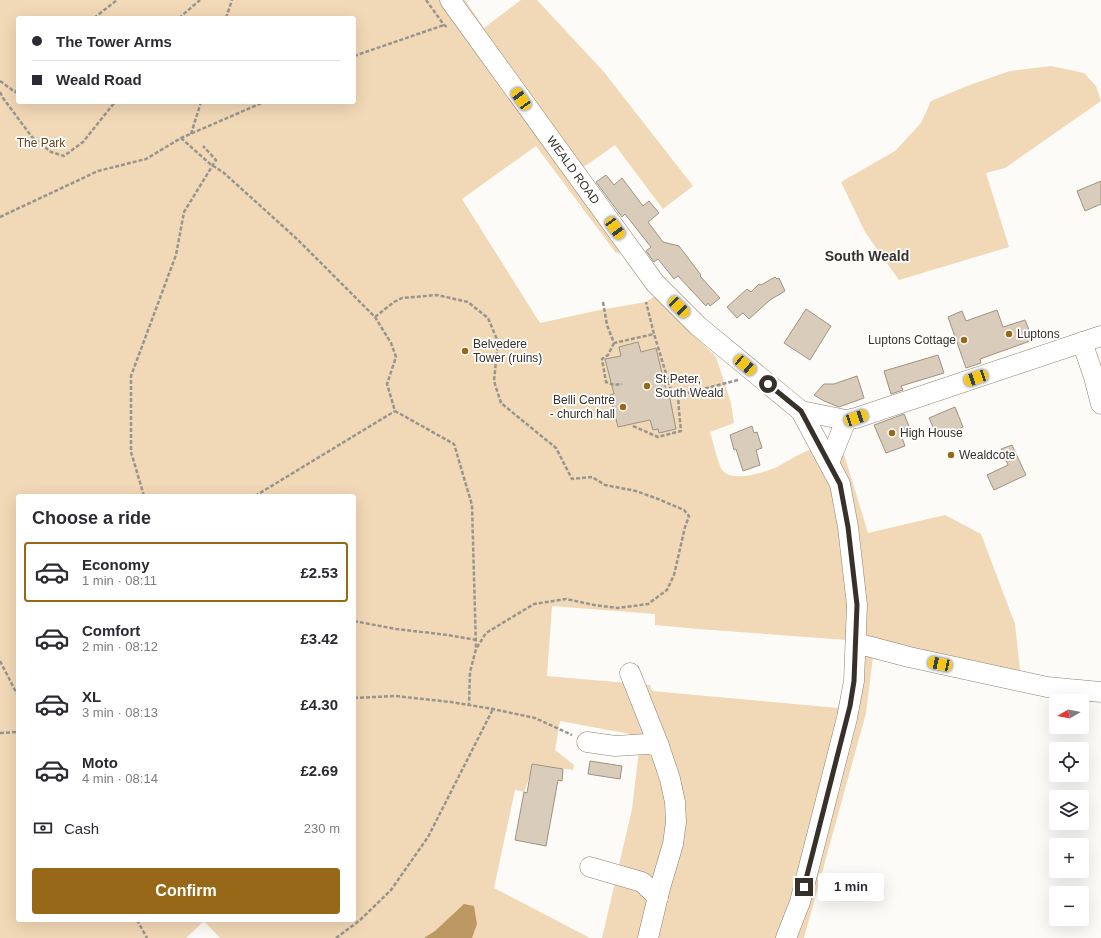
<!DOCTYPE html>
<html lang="en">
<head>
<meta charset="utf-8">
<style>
	:root { --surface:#fff; --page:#f2f2f3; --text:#2b2b33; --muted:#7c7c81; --line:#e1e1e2; --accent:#966817 }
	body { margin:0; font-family:Arial,sans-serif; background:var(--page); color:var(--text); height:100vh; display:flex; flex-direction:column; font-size:15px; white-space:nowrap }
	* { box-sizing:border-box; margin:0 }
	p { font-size:13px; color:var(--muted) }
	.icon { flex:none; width:22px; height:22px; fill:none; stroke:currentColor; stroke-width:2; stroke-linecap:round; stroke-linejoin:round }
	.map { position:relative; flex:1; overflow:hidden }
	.panel { position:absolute; left:16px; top:494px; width:340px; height:428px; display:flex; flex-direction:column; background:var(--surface); border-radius:4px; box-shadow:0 4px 16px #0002 }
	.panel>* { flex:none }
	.banner { position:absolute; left:16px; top:16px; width:340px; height:88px; border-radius:4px; box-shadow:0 4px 16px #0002; display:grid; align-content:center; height:88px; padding:0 16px; background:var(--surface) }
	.needle { width:26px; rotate:260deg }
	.buttons { position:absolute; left:1049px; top:694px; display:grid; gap:8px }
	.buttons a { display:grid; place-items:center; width:40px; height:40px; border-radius:4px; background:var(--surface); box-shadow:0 4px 16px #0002; font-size:20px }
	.end { position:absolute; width:18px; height:18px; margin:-9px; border:5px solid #36312a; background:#fff; box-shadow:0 0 0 2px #fff }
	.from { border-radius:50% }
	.bubble { position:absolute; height:28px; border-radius:4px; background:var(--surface); box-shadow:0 4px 16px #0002; font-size:13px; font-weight:600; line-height:28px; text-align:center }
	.car { position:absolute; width:12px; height:24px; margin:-12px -6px; border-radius:5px; box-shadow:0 0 3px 1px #0007; background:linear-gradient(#f5c518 24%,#345 0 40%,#f5c518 0 76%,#345 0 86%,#f5c518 0) }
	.banner b { display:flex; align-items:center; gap:14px; height:38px; font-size:15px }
	.banner b+b { border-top:1px solid var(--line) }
	.banner i { width:10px; height:10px; background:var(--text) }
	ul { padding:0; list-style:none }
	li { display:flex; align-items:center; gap:12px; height:60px; margin:0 8px 6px; padding:0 8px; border:2px solid transparent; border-radius:4px }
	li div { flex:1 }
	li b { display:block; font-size:15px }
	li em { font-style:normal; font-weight:600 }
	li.active { border-color:var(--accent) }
	li>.icon { width:36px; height:36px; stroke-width:1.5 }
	h2 { padding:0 16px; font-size:18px; line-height:48px }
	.pay { display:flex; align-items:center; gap:10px; height:44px; padding:0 16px; font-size:15px }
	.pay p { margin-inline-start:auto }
	.button { display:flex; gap:8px; margin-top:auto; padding:8px 16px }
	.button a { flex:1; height:46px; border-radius:4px; background:var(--accent); color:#fff; font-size:16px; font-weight:600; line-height:46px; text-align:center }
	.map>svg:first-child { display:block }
</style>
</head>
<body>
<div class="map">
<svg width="1101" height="938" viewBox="0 0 1101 938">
	<rect width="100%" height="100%" fill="#fdfbf7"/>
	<path fill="#f1d8b6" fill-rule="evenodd" d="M0 0H465L484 28 521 0H537L604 72 693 186 663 209 615 145 575 173 633 253H616L536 146 462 199 540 323 600 310 646 302 655 296 716 357 731 403 734 423 710 432C713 440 718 467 724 472 735 482 765 472 777 467 787 462 798 454 809 450 816 448 835 450 843 451L868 533 945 515 981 534 1015 624 1021 679 873 657 866 713 804 938H602L632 809 639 750 629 743 630 734 560 721 555 750 574 765 573 770 532 764 530 776 524 792 515 790 494 888 590 938H220L204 921 186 938H0ZM18 18H354V102H18ZM18 496H354V920H18ZM552 606 655 614V625L698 629 847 640 846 675 838 708 652 691 650 685 547 676Z
		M1051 66 1084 73 1096 86 1101 101 1005 168 986 173 1009 247 899 280 865 232 841 182 895 151 921 123 931 101 967 86 1010 71Z"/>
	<path fill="#be9862" d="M464 904 474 906 477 924 472 938H424L435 931Z"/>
	<path fill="#d9ccbb" stroke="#9f9282" d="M606 175 614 185 622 178 643 206 649 201 659 213 648 222 663 242 679 246 701 275 700 276 720 298 710 306 708 303 706 306 678 276 674 279 658 259 654 262 646 251 651 247 625 214 622 217 596 182Z
		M1101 181V204L1085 211 1077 191Z
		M775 277 777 279 779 278 785 291 770 300 749 319 743 313 737 318 727 307 747 289 751 292 759 284 761 285Z
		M806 309 831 326 810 360 784 343Z
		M997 310 1003 327 1025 320 1033 340 980 359 981 363 966 368 948 317 962 311 966 321Z
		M638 342 641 352 656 348 667 394H669L676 429 659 433 658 429 653 430 650 420 618 427 610 395 614 394 605 359 621 356 619 347Z
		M938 355 944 373 901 386 903 390 891 394 884 371Z
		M857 376 864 398 839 407 824 401 814 395 824 384H834Z
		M955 407 963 427 938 438 929 418Z
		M904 414 911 431 901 435 905 446 886 453 874 425Z
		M752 426 754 433 757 432 762 448 756 450 760 465 743 471 736 449 734 450 730 435Z
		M1012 445 1026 475 994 490 987 475 1008 465 1001 449Z
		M590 761 622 766 620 779 588 774Z
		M532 764 563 769 562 781 558 780 546 846 515 840 524 792 527 793Z"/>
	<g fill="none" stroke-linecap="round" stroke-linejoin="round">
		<defs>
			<g id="minor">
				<path id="s1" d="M450 0 655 283 698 326 801 411 840 484 848 527 857 605 854 681 847 718 800 902 786 938"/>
				<path d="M1082 342 1094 377 1101 404"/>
				<path d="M801 411 846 420 856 418 1101 336"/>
				<path d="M829 463 846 420"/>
				<path d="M856 643 909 657 1047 687 1101 692"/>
				<path d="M630 673 659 746 670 779 675 802 676 822 673 844 660 888 648 938"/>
				<path d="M587 742 615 746 647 744 659 746"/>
				<path d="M590 867 642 882 658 897"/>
			</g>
		</defs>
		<use href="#minor" stroke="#8c8070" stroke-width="21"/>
		<path stroke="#98958f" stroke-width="2.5" stroke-dasharray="4 2" stroke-linecap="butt" d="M426 0 444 25 447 27
			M94 18 117 0
			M179 18 200 0
			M226 18 232 0
			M354 56 444 25
			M0 81 15 92 18 89
			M0 92 3 98 32 137 51 152 64 156 83 142 115 102
			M191 134 201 102
			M181 138 209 163 224 173 297 239 375 317 391 343 396 357 387 384 395 411 454 444 472 505 476 649 470 672 469 705
			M0 217 98 171 146 159 181 138 264 102
			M603 302 607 325 614 343 654 334 646 302
			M375 317 394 302 402 298 437 295 468 302 488 318 498 342 494 381 501 403 556 448 572 479 592 477 605 485 636 491 658 499 684 510 689 516 685 527 674 575 667 590 648 604 618 608 594 605 566 599 534 604 486 633 476 649
			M614 343 608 355 602 359 606 382 614 385 622 384
			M676 396 738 380
			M633 426 658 437 681 431 679 411 678 396 677 392 671 390 654 334
			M144 496 131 452V376L176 255 184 212 216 160 203 146
			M255 496 395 411
			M354 621 396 629 448 635 476 640
			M0 661 18 696
			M354 698 395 696 451 702 493 709 535 718 572 735
			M0 733 18 732
			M137 920 147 938
			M336 938 359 921 391 890 428 837 493 709"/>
		<use href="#minor" stroke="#fff" stroke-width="20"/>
	</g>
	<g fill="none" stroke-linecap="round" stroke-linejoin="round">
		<path stroke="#36312a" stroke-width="5" d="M768 384 801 411 840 484 848 527 857 605 854 681 850 706 804 887"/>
	</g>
	<g fill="#966817" stroke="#fff" stroke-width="1.5">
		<circle cx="1009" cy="334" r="4"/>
		<circle cx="964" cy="340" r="4"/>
		<circle cx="465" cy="351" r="4"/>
		<circle cx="647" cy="386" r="4"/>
		<circle cx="623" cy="407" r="4"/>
		<circle cx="892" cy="433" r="4"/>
		<circle cx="951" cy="455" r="4"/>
	</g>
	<g text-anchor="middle" stroke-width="3.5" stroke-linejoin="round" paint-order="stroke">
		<g font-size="12" fill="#61451b" stroke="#fff">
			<text x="41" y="147">The Park</text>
		</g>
		<g font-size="12" fill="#36312a" stroke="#fff">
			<text dy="4" stroke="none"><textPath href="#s1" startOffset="210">WEALD ROAD</textPath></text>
		</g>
		<g font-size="12" fill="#36312a" stroke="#fff" text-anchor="start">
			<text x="1017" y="338">Luptons</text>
			<text x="956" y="344" text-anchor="end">Luptons Cottage</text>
			<text x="473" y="348">Belvedere<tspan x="473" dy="14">Tower (ruins)</tspan></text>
			<text x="655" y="383">St Peter,<tspan x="655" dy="14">South Weald</tspan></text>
			<text x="615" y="404" text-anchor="end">Belli Centre<tspan x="615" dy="14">- church hall</tspan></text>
			<text x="900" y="437">High House</text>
			<text x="959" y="459">Wealdcote</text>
		</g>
		<g font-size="14" font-weight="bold" fill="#36312a" stroke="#fff">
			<text x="867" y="261">South Weald</text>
		</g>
	</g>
</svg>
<div class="buttons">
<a><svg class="needle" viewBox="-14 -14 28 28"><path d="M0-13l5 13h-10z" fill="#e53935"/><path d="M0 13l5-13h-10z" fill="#7c7c81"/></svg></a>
<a><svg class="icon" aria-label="locate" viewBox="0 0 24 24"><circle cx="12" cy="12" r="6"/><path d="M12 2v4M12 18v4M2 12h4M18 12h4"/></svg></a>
<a><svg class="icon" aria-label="layers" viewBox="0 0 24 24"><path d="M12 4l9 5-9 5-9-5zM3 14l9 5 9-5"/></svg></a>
<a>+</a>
<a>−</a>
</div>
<i class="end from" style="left:768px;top:384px"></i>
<i class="end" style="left:804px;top:887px"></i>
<div class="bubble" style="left:818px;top:873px;width:66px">1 min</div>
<i class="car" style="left:521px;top:99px;rotate:324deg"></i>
<i class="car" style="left:615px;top:228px;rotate:144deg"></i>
<i class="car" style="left:679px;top:307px;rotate:135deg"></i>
<i class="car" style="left:745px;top:365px;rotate:130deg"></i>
<i class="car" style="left:976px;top:378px;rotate:251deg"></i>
<i class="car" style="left:856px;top:418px;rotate:71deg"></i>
<i class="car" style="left:940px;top:664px;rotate:282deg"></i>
<div class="banner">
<b><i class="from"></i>The Tower Arms</b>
<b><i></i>Weald Road</b>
</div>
<section class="panel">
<h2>Choose a ride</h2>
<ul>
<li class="active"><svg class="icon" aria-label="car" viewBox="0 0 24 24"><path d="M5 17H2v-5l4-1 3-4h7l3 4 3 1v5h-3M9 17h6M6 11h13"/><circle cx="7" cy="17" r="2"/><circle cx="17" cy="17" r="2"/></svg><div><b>Economy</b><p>1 min · 08:11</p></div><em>£2.53</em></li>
<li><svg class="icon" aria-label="car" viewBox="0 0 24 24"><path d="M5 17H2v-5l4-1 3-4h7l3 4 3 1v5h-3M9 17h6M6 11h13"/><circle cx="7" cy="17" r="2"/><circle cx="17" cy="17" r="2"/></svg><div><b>Comfort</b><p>2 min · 08:12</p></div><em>£3.42</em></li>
<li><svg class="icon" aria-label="car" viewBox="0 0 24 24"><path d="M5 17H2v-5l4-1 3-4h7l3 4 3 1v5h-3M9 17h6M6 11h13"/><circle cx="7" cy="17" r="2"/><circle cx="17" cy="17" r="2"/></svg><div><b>XL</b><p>3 min · 08:13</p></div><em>£4.30</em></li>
<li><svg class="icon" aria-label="car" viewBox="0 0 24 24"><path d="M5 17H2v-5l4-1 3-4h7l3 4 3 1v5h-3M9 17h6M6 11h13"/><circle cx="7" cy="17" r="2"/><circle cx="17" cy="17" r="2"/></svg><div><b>Moto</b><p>4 min · 08:14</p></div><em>£2.69</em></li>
</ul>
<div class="pay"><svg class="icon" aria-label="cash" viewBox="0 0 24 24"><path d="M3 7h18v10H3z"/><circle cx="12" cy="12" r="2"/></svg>Cash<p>230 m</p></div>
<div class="button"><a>Confirm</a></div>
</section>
</div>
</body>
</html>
